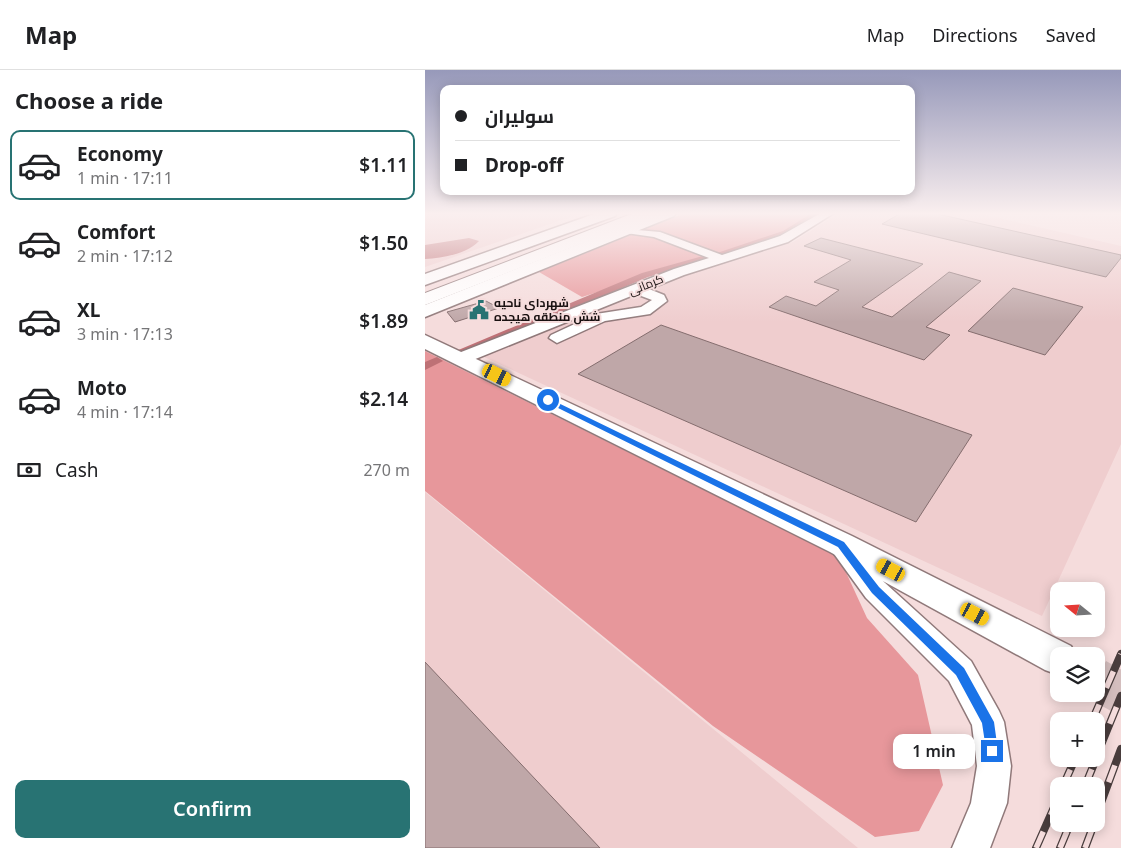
<!DOCTYPE html>
<html lang="en">
<head>
<meta charset="utf-8">
<style>
	:root { --surface:#fff; --page:#f2f2f2; --text:#202124; --muted:#757577; --line:#e0e0e0; --accent:#287373 }
	body { margin:0; font-family:"Noto Sans",Cairo,sans-serif; background:var(--page); color:var(--text); height:100vh; display:flex; flex-direction:column; font-size:19px; white-space:nowrap }
	* { box-sizing:border-box; margin:0 }
	p { font-size:16px; color:var(--muted) }
	.icon { flex:none; width:28px; height:28px; fill:none; stroke:currentColor; stroke-width:2; stroke-linecap:round; stroke-linejoin:round }
	.map { position:relative; flex:1; overflow:hidden }
	.side { display:flex; flex-direction:column; background:var(--surface); width:425px }
	.side>* { flex:none }
	.top-card { position:absolute; left:15px; top:15px; width:475px; height:110px; border-radius:10px; box-shadow:0 2px 12px #0003; display:grid; align-content:center; height:110px; padding:0 15px; background:var(--surface) }
	.needle { width:32px; rotate:288deg }
	.buttons { position:absolute; left:625px; top:512px; display:grid; gap:10px }
	.buttons a { display:grid; place-items:center; width:55px; height:55px; border-radius:10px; background:var(--surface); box-shadow:0 2px 12px #0003; font-size:25px }
	.end { position:absolute; width:22px; height:22px; margin:-11px; border:6px solid #1a73e8; background:#fff; box-shadow:0 0 0 2px #fff }
	.from { border-radius:50% }
	.bubble { position:absolute; height:35px; border-radius:10px; background:var(--surface); box-shadow:0 2px 12px #0003; font-size:16px; font-weight:600; line-height:35px; text-align:center }
	.car { position:absolute; width:15px; height:30px; margin:-15px -8px; border-radius:6px; box-shadow:0 0 4px 1px #0007; background:linear-gradient(#f5c518 24%,#345 0 40%,#f5c518 0 76%,#345 0 86%,#f5c518 0) }
	.top-card b { display:flex; align-items:center; gap:18px; height:48px; font-size:19px }
	.top-card b+b { border-top:1px solid var(--line) }
	.top-card i { width:12px; height:12px; background:var(--text) }
	ul { padding:0; list-style:none }
	li { display:flex; align-items:center; gap:15px; height:70px; margin:0 10px 8px; padding:0 5px; border:2px solid transparent; border-radius:10px }
	li div { flex:1 }
	li b { display:block; font-size:19px }
	li em { font-style:normal; font-weight:600 }
	li.on { border-color:var(--accent) }
	li>.icon { width:45px; height:45px; stroke-width:1.5 }
	h2 { padding:0 15px; font-size:22px; line-height:60px }
	.pay { display:flex; align-items:center; gap:12px; height:55px; padding:0 15px; font-size:19px }
	.pay p { margin-inline-start:auto }
	.primary-button { display:flex; gap:10px; margin-top:auto; padding:10px 15px }
	.primary-button a { flex:1; height:58px; border-radius:10px; background:var(--accent); color:#fff; font-size:20px; font-weight:600; line-height:58px; text-align:center }
	header { display:flex; align-items:center; gap:30px; box-sizing:border-box; height:70px; padding:0 25px; background:var(--surface); border-bottom:1px solid var(--line) }
	header strong { font-size:24px }
	nav { display:flex; gap:28px; margin-inline-start:auto; font-size:18px }
	main { display:flex; flex:1; min-height:0 }
	.map>svg:first-child { display:block }
</style>
</head>
<body>
<header>
<strong>Map</strong>
<nav><a>Map</a><a>Directions</a><a>Saved</a></nav>
</header>
<main>
<section class="side">
<h2>Choose a ride</h2>
<ul>
<li class="on"><svg class="icon" aria-label="car" viewBox="0 0 24 24"><path d="M5 17H2v-5l4-1 3-4h7l3 4 3 1v5h-3M9 17h6M6 11h13"/><circle cx="7" cy="17" r="2"/><circle cx="17" cy="17" r="2"/></svg><div><b>Economy</b><p>1 min · 17:11</p></div><em>$1.11</em></li>
<li><svg class="icon" aria-label="car" viewBox="0 0 24 24"><path d="M5 17H2v-5l4-1 3-4h7l3 4 3 1v5h-3M9 17h6M6 11h13"/><circle cx="7" cy="17" r="2"/><circle cx="17" cy="17" r="2"/></svg><div><b>Comfort</b><p>2 min · 17:12</p></div><em>$1.50</em></li>
<li><svg class="icon" aria-label="car" viewBox="0 0 24 24"><path d="M5 17H2v-5l4-1 3-4h7l3 4 3 1v5h-3M9 17h6M6 11h13"/><circle cx="7" cy="17" r="2"/><circle cx="17" cy="17" r="2"/></svg><div><b>XL</b><p>3 min · 17:13</p></div><em>$1.89</em></li>
<li><svg class="icon" aria-label="car" viewBox="0 0 24 24"><path d="M5 17H2v-5l4-1 3-4h7l3 4 3 1v5h-3M9 17h6M6 11h13"/><circle cx="7" cy="17" r="2"/><circle cx="17" cy="17" r="2"/></svg><div><b>Moto</b><p>4 min · 17:14</p></div><em>$2.14</em></li>
</ul>
<div class="pay"><svg class="icon" aria-label="cash" viewBox="0 0 24 24"><path d="M3 7h18v10H3z"/><circle cx="12" cy="12" r="2"/></svg>Cash<p>270 m</p></div>
<div class="primary-button"><a>Confirm</a></div>
</section>
<div class="map">
<svg width="696" height="778" viewBox="0 0 696 778">
	<rect width="100%" height="100%" fill="#f5dcdc"/>
	<path fill="#efcdce" d="M0 143H157L0 197Z
		M414 143H551L696 176V374L617 546 57 286 253 207 368 172Z
		M0 422 433 778H0Z"/>
	<path fill="#e7979b" d="M260 143H390L359 163 157 227 114 202Z
		M0 281 414 487 442 548 493 605 518 715 494 761 450 767 288 656 0 421Z"/>
	<path fill="#be7176" d="M44 168 54 171C42 184 17 188 0 189V175Z"/>
	<g fill="none" stroke-linecap="round" stroke-linejoin="round">
		<path fill="#be7176" fill-rule="evenodd" d="M387 143H397L364 165 299 185 292 183 358 161Z
			M285 184 289 187 288 189 223 207 162 233 156 234 155 236 37 285 31 281 217 203Z
			M12 287 18 291 0 300V292Z"/>
	</g>
	<path fill="#bfa7a8" stroke="#846d6e" d="M476 143H508L696 185V188L681 207 457 154Z
		M396 168 498 194 437 237 467 247 524 202 556 211 501 257 525 265 499 290 344 237 361 226 391 236 414 220 389 212 426 190 379 176Z
		M588 218 658 237 620 285 543 261Z
		M61 231 74 238 30 252 22 242Z
		M236 255 547 365 491 452 153 304Z
		M0 592 175 778H0Z"/>
	<g fill="none" stroke-linecap="round" stroke-linejoin="round">
		<path stroke="#d4bebe" stroke-width="41" stroke-dasharray="41 21" stroke-linecap="butt" d="M671 609 696 623"/>
		<defs>
			<path id="minor" d="M396 143H409L363 172 259 205 224 219 239 225 242 231 225 244 180 251 132 273 124 268 126 265 171 244 216 237 227 230 211 224 43 292H31L29 288 31 284 249 199 284 188 229 167 201 163V159L235 162 297 185 355 166Z
				M416 464 425 467 459 512 546 591 574 641 579 652 586 696 582 733 565 778H527L546 733 552 696 547 655 524 611 441 528 407 481 404 474 407 467Z"/>
			<path id="major" d="M172 143H192L190 146 0 215V204Z
				M232 143H251L249 146 0 247V235Z
				M0 265 427 466 646 576 651 586H634V605L620 600 405 482 0 279Z"/>
			<path id="highway" d="M209 143H229L227 146 0 235V223Z"/>
		</defs>
		<use href="#minor" stroke="#90797a" stroke-width="3"/>
		<use href="#major" stroke="#90797a" stroke-width="3"/>
		<use href="#highway" stroke="#90797a" stroke-width="2"/>
		<use href="#minor" fill="#fff" fill-rule="evenodd"/>
		<use href="#major" fill="#fff" fill-rule="evenodd"/>
		<use href="#highway" fill="#fff" fill-rule="evenodd"/>
		<defs>
			<path id="rail" d="M667 651 696 584
				M671 687 696 626
				M638 716 650 689
				M660 716 671 689
				M671 746 696 679
				M611 778 634 726
				M635 778 645 754
				M660 778 669 754"/>
		</defs>
		<use href="#rail" stroke="#493d3d" stroke-width="8"/>
		<use href="#rail" stroke="#f5dcdc" stroke-width="5.5" stroke-dasharray="18" stroke-linecap="butt"/>
	</g>
	<linearGradient id="sky" x2="0" y2="1"><stop stop-color="#9799ba"/><stop offset="0.57" stop-color="#faefef"/><stop offset="1" stop-color="#faefef" stop-opacity="0"/></linearGradient>
	<rect width="696" height="252" fill="url(#sky)"/>
	<path fill="#1a73e8" d="M123 328 419 472 454 517 539 598 569 652 573 681 572 686 567 688 562 686 557 653 531 605 447 523 413 477 121 332Z"/>
	<defs>
		<symbol id="civic-bare" viewBox="-9 -9 18 18"><path d="M-.6-6.5H3V-4.5H.6V-3L4-1V1h2V6H-6V1h2V-1L-.6-3ZM-1.2 2.5V6h2.4V2.5Z" fill="#287373" stroke="#f5dcdc" stroke-width="2.5" paint-order="stroke"/></symbol>
	</defs>
	<g fill-rule="evenodd">
		<use href="#civic-bare" x="40" y="226" width="28" height="28"/>
	</g>
	<g text-anchor="middle" stroke-width="4" stroke-linejoin="round" paint-order="stroke">
		<g font-size="12" fill="#191111" stroke="#f5dcdc">
			<text transform="translate(221 215) rotate(-22)" y="4">کرمانی</text>
		</g>
		<g font-size="12" font-weight="bold" fill="#191111" stroke="#f5dcdc" text-anchor="start">
			<text x="69" y="237">شهردای ناحیه<tspan x="69" dy="14">شش منطقه هیجده</tspan></text>
		</g>
	</g>
</svg>
<div class="buttons">
<a><svg class="needle" viewBox="-14 -14 28 28"><path d="M0-13l5 13h-10z" fill="#e53935"/><path d="M0 13l5-13h-10z" fill="#757577"/></svg></a>
<a><svg class="icon" aria-label="layers" viewBox="0 0 24 24"><path d="M12 4l9 5-9 5-9-5zM3 14l9 5 9-5"/></svg></a>
<a>+</a>
<a>−</a>
</div>
<i class="end from" style="left:123px;top:330px"></i>
<i class="end" style="left:567px;top:681px"></i>
<div class="bubble" style="left:468px;top:664px;width:82px">1 min</div>
<i class="car" style="left:72px;top:305px;rotate:116deg"></i>
<i class="car" style="left:466px;top:500px;rotate:298deg"></i>
<i class="car" style="left:550px;top:544px;rotate:118deg"></i>
<div class="top-card">
<b><i class="from"></i>سولیران</b>
<b><i></i>Drop-off</b>
</div>
</div>
</main>
</body>
</html>
